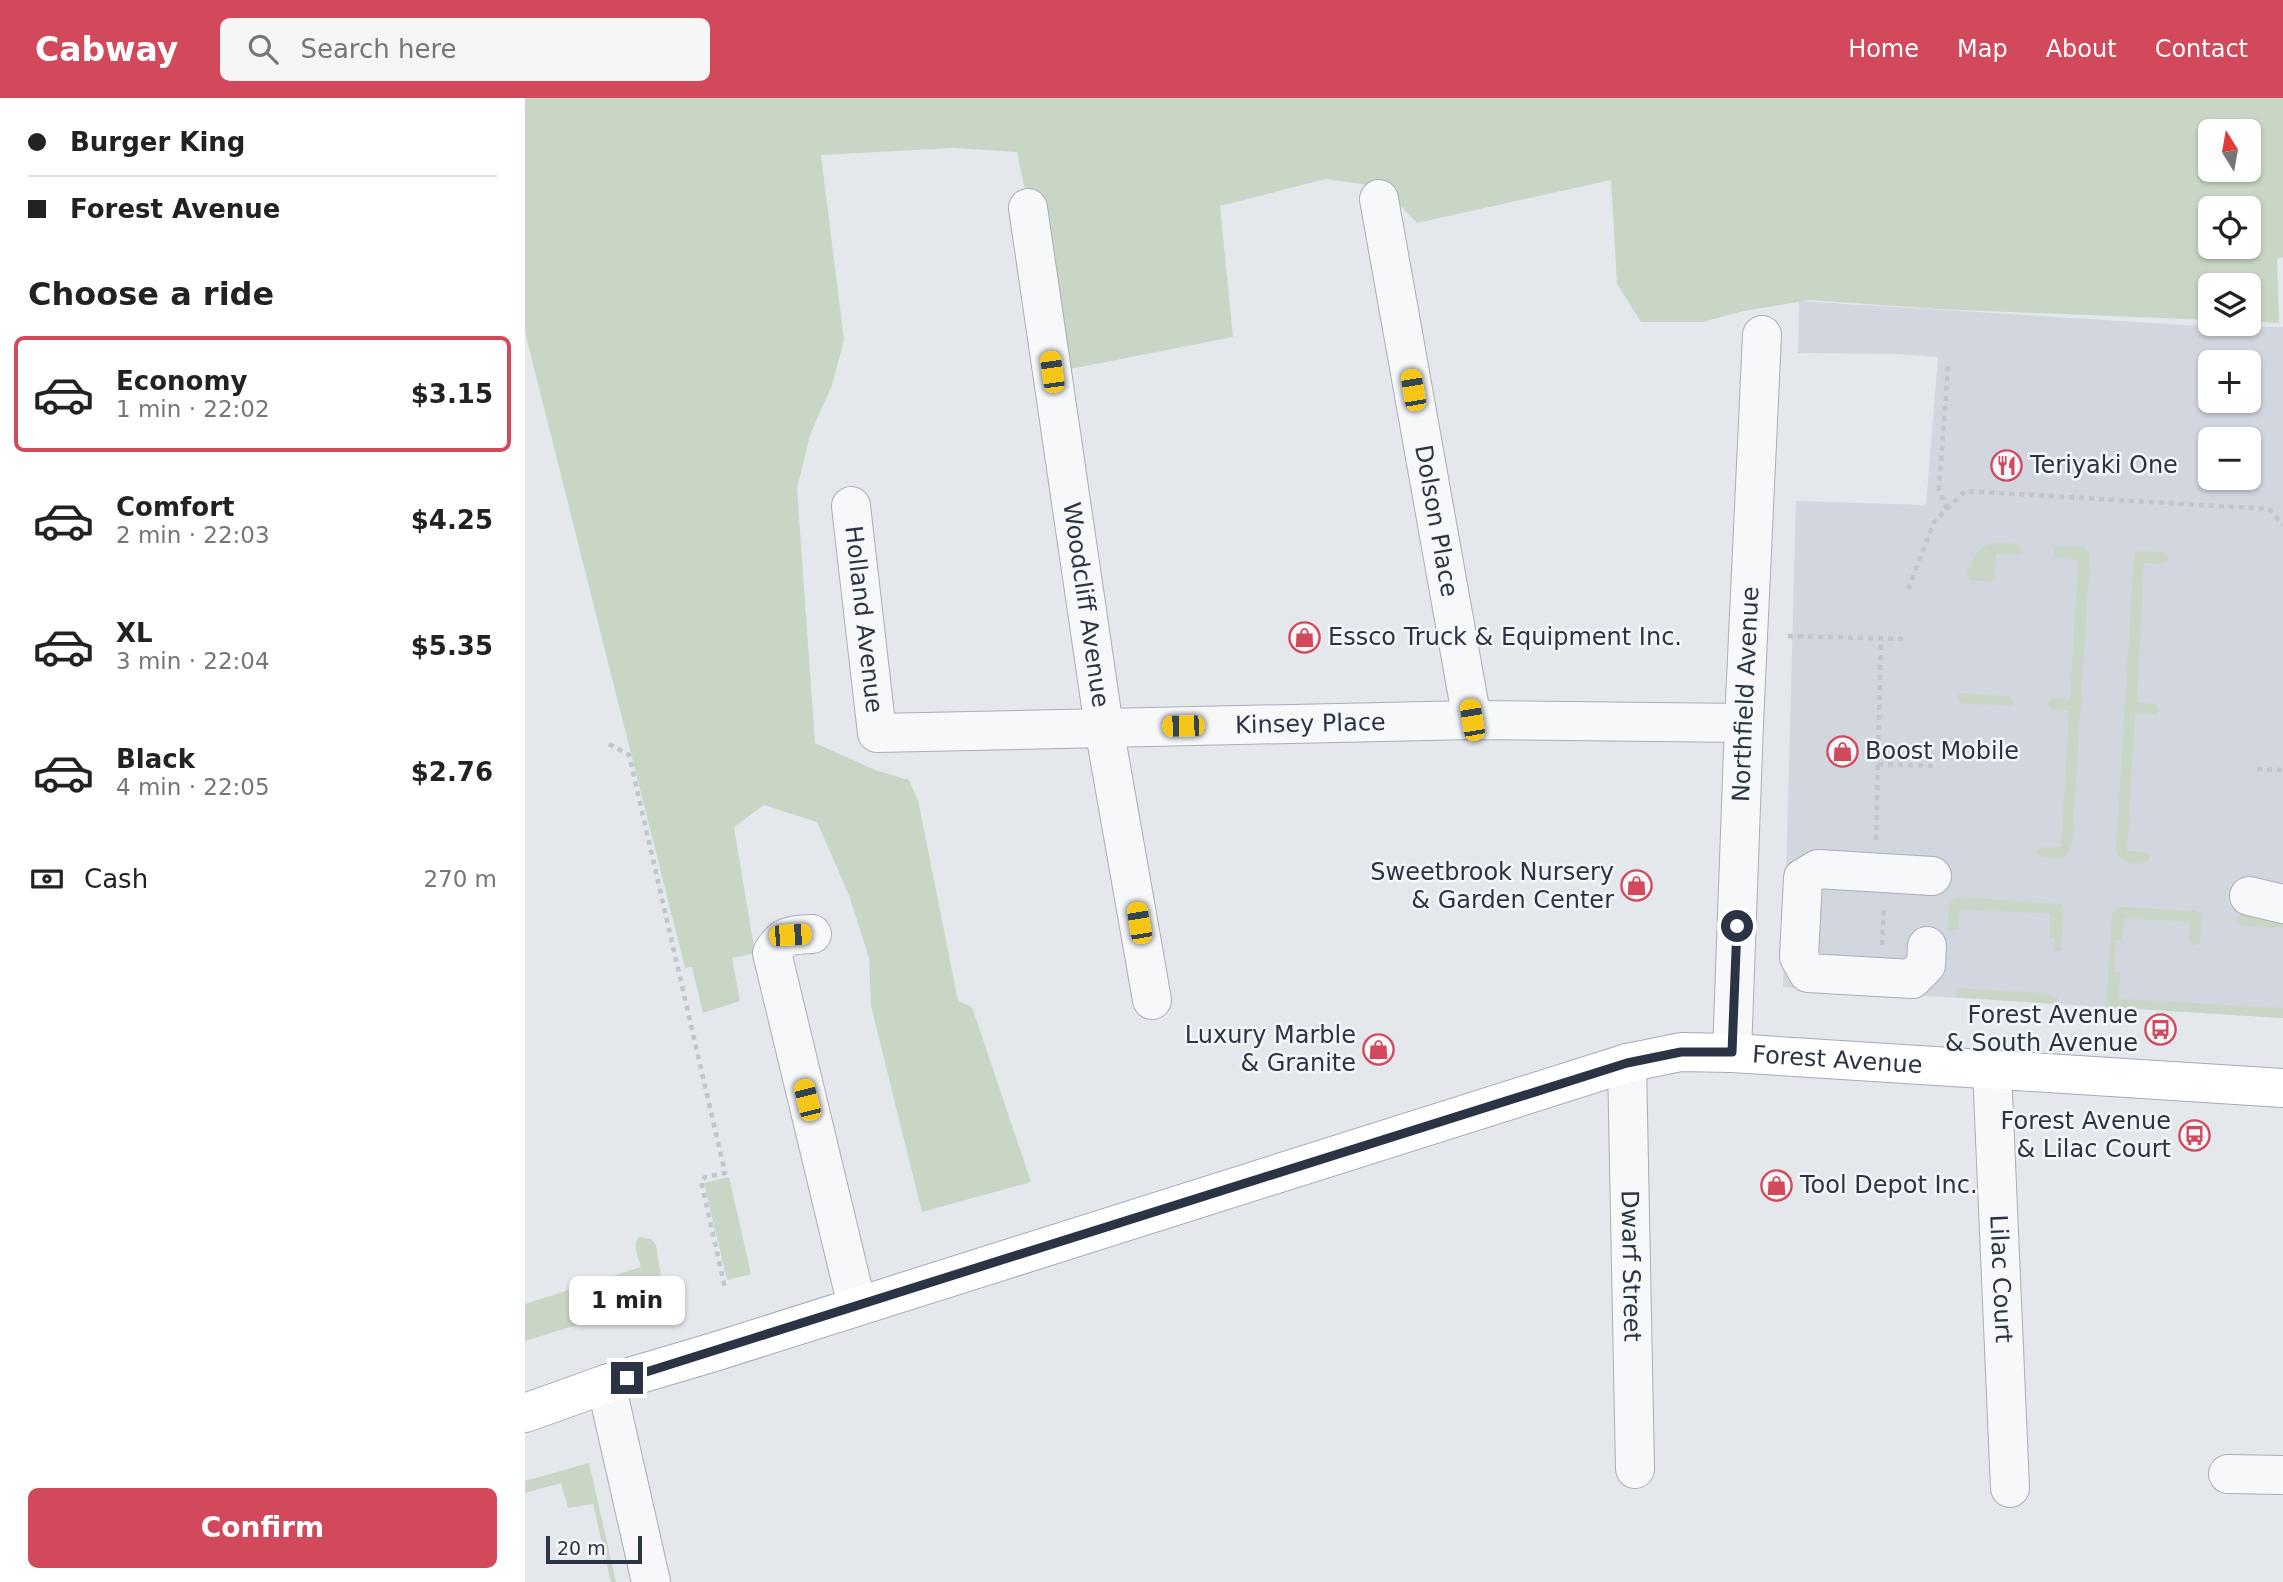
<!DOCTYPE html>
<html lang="en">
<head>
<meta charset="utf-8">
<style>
	:root { --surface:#fff; --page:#f6f6f6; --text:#222; --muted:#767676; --line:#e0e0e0; --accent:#d1495b }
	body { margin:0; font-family:"DejaVu Sans",sans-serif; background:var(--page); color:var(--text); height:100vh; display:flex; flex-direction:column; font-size:26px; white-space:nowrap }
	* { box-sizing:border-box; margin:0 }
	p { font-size:23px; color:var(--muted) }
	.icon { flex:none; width:38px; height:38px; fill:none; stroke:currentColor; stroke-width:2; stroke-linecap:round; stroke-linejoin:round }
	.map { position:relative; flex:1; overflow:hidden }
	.drawer { display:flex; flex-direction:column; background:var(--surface); width:525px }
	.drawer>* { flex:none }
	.guide { display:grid; align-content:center; height:154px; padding:0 28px; background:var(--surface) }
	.needle { width:46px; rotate:349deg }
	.buttons { position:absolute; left:1673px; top:21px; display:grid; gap:14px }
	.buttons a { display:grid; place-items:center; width:63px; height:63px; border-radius:10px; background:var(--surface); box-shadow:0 2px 5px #0004; font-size:35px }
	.scale { position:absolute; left:21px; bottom:18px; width:96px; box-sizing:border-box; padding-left:7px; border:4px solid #2b3445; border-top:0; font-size:19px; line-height:24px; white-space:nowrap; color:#2b3445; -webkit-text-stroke:5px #f4f6f9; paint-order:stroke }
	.end { position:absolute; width:32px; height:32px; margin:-16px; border:9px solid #2b3445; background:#fff; box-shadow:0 0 0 4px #fff }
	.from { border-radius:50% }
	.bubble { position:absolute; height:49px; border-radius:10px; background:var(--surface); box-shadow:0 2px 5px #0004; font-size:23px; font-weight:800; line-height:49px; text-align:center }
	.car { position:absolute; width:21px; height:42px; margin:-21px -10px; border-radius:9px; box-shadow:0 0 5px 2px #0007; background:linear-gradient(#f5c518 24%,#345 0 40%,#f5c518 0 76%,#345 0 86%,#f5c518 0) }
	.guide b { display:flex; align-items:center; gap:24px; height:66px; font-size:26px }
	.guide b+b { border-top:2px solid var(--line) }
	.guide i { width:18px; height:18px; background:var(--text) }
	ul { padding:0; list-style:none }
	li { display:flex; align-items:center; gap:21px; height:116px; margin:0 14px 10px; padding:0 14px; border:4px solid transparent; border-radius:10px }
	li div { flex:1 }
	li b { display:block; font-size:26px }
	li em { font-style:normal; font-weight:800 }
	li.current { border-color:var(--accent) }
	li>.icon { width:63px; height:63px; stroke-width:1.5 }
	h2 { padding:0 28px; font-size:32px; line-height:84px }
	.pay { display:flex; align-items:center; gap:18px; height:77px; padding:0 28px; font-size:26px }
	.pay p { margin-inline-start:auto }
	.primary-button { display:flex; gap:14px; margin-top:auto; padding:14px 28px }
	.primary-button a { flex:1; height:80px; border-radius:10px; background:var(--accent); color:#fff; font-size:28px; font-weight:800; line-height:80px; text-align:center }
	header { display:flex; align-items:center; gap:42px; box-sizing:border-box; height:98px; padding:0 35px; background:var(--accent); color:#fff }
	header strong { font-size:33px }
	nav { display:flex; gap:38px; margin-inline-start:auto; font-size:24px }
	.search { width:490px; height:63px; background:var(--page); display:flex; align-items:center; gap:18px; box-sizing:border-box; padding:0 24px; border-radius:10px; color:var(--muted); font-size:26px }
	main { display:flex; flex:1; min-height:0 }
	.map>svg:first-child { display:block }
</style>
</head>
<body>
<header>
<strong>Cabway</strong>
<div class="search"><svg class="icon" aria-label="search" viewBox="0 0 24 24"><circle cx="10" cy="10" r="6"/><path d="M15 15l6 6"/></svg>Search here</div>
<nav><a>Home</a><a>Map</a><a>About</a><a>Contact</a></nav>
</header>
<main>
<section class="drawer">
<div class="guide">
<b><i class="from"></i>Burger King</b>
<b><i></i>Forest Avenue</b>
</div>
<h2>Choose a ride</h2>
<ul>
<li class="current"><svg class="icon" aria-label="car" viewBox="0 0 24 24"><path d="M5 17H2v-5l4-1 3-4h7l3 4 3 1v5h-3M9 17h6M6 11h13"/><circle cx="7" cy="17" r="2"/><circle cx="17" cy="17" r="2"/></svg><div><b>Economy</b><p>1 min · 22:02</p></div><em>$3.15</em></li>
<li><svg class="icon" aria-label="car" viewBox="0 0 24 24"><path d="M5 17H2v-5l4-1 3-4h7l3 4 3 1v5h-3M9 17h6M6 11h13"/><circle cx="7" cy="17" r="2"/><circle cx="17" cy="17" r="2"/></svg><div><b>Comfort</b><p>2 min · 22:03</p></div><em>$4.25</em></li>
<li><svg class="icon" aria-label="car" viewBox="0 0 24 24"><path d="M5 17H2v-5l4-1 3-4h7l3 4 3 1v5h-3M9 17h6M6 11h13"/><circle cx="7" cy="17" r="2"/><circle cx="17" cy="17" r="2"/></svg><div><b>XL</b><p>3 min · 22:04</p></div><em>$5.35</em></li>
<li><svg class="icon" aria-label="car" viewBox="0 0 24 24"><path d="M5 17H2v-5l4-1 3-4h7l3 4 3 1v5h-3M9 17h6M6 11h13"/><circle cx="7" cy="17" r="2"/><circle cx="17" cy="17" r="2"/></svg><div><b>Black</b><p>4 min · 22:05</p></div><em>$2.76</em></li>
</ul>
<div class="pay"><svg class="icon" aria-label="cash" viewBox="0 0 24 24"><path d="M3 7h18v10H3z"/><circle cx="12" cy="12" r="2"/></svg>Cash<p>270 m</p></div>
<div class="primary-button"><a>Confirm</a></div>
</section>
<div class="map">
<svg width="1758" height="1484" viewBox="0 0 1758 1484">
	<rect width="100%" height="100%" fill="#e4e7ec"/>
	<path fill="#d2d6de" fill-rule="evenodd" d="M1274 203 1676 228 1758 229V920L1258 889 1271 403 1401 407 1413 259 1373 256 1273 255ZM1685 264H1724V303H1685ZM1685 341H1724V380H1685Z"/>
	<path fill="#c9d6c5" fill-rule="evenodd" d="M0 0H1758V159L1752 161 1754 225 1724 223V187H1685V222L1412 211 1285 202 1219 213 1177 224H1116L1092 186 1086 82 892 125 858 89 800 81 695 108 708 239 545 271 533 248 492 54 428 50 296 57 319 242 307 287 285 337 272 391 290 645 350 672 384 682 393 702 433 903 447 909 506 1084 397 1114 346 908 344 860 324 797 292 724 239 707 209 729 230 855 207 860 215 903 178 915 167 869 160 870 0 234ZM1685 33H1724V72H1685ZM1685 110H1724V149H1685Z
		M1474 444 1493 446 1497 454 1493 457 1471 456 1469 484 1445 482 1442 475C1448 459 1455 445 1474 444Z
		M1534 448 1559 449 1565 455 1547 745 1545 753 1538 761 1516 759 1511 754 1516 749H1536L1544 613 1525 611 1522 604 1526 600 1545 601 1553 462 1530 458 1529 452Z
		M1617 453 1640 454 1643 461 1637 466 1619 465 1612 604 1631 606 1634 612 1632 616H1610L1602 753 1620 754 1625 757 1623 764C1610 768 1594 766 1591 751L1609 459 1610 454Z
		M1438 595 1483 598 1488 603 1486 607 1482 608 1434 605 1432 600 1434 596Z
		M1432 799 1536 806 1539 811 1536 853H1530V840H1525V816L1435 811 1433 831 1425 833 1422 827 1424 804Z
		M1597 809 1671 813 1676 816 1675 845 1669 848 1664 842 1665 824 1599 820 1597 842H1591L1589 873 1595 874 1594 901 1758 910V920L1581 909 1587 817 1590 810Z
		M1719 816 1758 818V830L1712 827V819Z
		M1432 890 1522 895 1527 899 1533 900V906L1431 899Z
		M204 1079 226 1176 202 1182 179 1085Z
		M114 1139 126 1141 131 1147 139 1200 0 1243V1206L116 1169C114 1159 106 1148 114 1139Z
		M64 1365 91 1484H86L68 1406 43 1410 36 1385 0 1395V1383Z"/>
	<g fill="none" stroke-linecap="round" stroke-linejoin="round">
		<defs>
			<g id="minor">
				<path id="s1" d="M854 101 947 622"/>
				<path id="s2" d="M503 110 579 629 627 902"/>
				<path id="s3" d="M326 408 352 635 947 622 1219 625"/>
				<path d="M1724 798 1758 806"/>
				<path d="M287 836C267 837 258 836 247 855L332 1208"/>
				<path d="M1402 848 1401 867 1387 881 1283 875 1274 859 1278 780 1293 771 1407 778"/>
				<path id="s4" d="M1207 955 1219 625 1237 237"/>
				<path id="s5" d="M1102 965 1110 1371"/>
				<path id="s6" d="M1467 971 1485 1390"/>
				<path d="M81 1286 126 1484"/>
				<path d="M1703 1376 1758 1377"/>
			</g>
			<g id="major">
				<path id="s7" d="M0 1315 81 1286 189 1254 1102 965 1156 954 1207 955 1758 990"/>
			</g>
		</defs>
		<use href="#minor" stroke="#a9aeb7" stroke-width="40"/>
		<use href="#major" stroke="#a3abb8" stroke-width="40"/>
		<path stroke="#c2c5cb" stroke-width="4.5" stroke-dasharray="5 5" stroke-linecap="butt" d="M1422 411 1414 392 1423 268
			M1383 491 1409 424 1440 393 1744 411 1758 427
			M1263 538 1380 541
			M84 646 104 657 200 1075 180 1079 176 1083 200 1190
			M1353 666 1412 668
			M1732 671 1758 672
			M1351 742 1356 540
			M1357 847 1359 810"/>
		<use href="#minor" stroke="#f7f8fa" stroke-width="38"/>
		<use href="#major" stroke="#fff" stroke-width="38"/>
	</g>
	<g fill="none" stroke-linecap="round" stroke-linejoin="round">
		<path stroke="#2b3445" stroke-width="9" d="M102 1280 1102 965 1156 954H1207L1212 828"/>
	</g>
	<defs>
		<symbol id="restaurant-ring" viewBox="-11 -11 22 22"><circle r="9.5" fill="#f4f6f9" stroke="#d1495b" stroke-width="1.5"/><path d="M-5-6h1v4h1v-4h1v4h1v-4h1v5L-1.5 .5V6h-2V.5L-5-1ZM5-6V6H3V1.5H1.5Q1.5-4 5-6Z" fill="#d1495b"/></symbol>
		<symbol id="shop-ring" viewBox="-11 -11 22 22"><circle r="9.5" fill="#f4f6f9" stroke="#d1495b" stroke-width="1.5"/><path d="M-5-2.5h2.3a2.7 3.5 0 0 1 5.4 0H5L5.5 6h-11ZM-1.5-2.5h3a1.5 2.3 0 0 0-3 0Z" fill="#d1495b"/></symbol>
		<symbol id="bus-ring" viewBox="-11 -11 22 22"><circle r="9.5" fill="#f4f6f9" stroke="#d1495b" stroke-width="1.5"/><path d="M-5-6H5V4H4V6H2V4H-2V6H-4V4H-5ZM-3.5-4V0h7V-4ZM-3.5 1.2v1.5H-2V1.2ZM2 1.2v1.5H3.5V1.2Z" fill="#d1495b"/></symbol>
	</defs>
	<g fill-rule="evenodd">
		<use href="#restaurant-ring" x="1464" y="350" width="35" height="35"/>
		<use href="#shop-ring" x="762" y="522" width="35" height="35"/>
		<use href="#shop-ring" x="1300" y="636" width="35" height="35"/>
		<use href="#shop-ring" x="1094" y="770" width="35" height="35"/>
		<use href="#bus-ring" x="1618" y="914" width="35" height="35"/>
		<use href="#shop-ring" x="836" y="934" width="35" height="35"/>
		<use href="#bus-ring" x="1652" y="1020" width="35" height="35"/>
		<use href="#shop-ring" x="1234" y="1070" width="35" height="35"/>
	</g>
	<g text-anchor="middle" stroke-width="5" stroke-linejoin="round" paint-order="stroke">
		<g font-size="24" fill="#2b3445" stroke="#f4f6f9" text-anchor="start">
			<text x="1505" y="375">Teriyaki One</text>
			<text x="803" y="547">Essco Truck &amp; Equipment Inc.</text>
			<text x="1340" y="661">Boost Mobile</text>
			<text x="1089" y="782" text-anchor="end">Sweetbrook Nursery<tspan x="1089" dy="28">&amp; Garden Center</tspan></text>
			<text x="1613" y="925" text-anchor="end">Forest Avenue<tspan x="1613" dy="28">&amp; South Avenue</tspan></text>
			<text x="831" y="945" text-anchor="end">Luxury Marble<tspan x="831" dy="28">&amp; Granite</tspan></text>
			<text x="1646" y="1031" text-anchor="end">Forest Avenue<tspan x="1646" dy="28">&amp; Lilac Court</tspan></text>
			<text x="1275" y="1095">Tool Depot Inc.</text>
		</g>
		<g font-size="24" fill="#2b3445" stroke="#f4f6f9">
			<text dy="8" stroke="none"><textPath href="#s1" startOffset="327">Dolson Place</textPath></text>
			<text dy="8" stroke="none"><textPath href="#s2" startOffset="401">Woodcliff Avenue</textPath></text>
			<text dy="8" stroke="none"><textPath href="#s3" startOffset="114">Holland Avenue</textPath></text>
			<text dy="8" stroke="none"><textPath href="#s4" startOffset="359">Northfield Avenue</textPath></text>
			<text dy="8" stroke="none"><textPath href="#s3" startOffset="662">Kinsey Place</textPath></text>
			<text dy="8" stroke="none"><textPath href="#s7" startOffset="1368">Forest Avenue</textPath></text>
			<text dy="8" stroke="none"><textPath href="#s5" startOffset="203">Dwarf Street</textPath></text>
			<text dy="8" stroke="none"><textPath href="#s6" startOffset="210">Lilac Court</textPath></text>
		</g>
	</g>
</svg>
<div class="buttons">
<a><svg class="needle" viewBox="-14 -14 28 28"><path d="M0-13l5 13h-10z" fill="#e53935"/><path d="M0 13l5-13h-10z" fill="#767676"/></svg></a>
<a><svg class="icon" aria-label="locate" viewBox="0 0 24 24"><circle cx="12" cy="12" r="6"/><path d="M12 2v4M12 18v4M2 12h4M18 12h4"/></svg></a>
<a><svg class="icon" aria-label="layers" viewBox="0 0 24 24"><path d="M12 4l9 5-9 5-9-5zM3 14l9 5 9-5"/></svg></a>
<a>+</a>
<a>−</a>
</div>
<div class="scale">20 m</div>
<i class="end from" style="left:1212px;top:828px"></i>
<i class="end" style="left:102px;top:1280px"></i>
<div class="bubble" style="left:44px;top:1178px;width:116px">1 min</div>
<i class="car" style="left:527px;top:274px;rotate:352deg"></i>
<i class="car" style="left:888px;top:292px;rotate:350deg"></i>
<i class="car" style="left:947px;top:622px;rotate:350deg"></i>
<i class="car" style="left:658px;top:628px;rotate:269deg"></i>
<i class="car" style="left:614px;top:825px;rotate:350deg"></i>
<i class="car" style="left:265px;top:837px;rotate:86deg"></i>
<i class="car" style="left:282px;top:1002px;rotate:346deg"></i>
</div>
</main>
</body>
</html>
